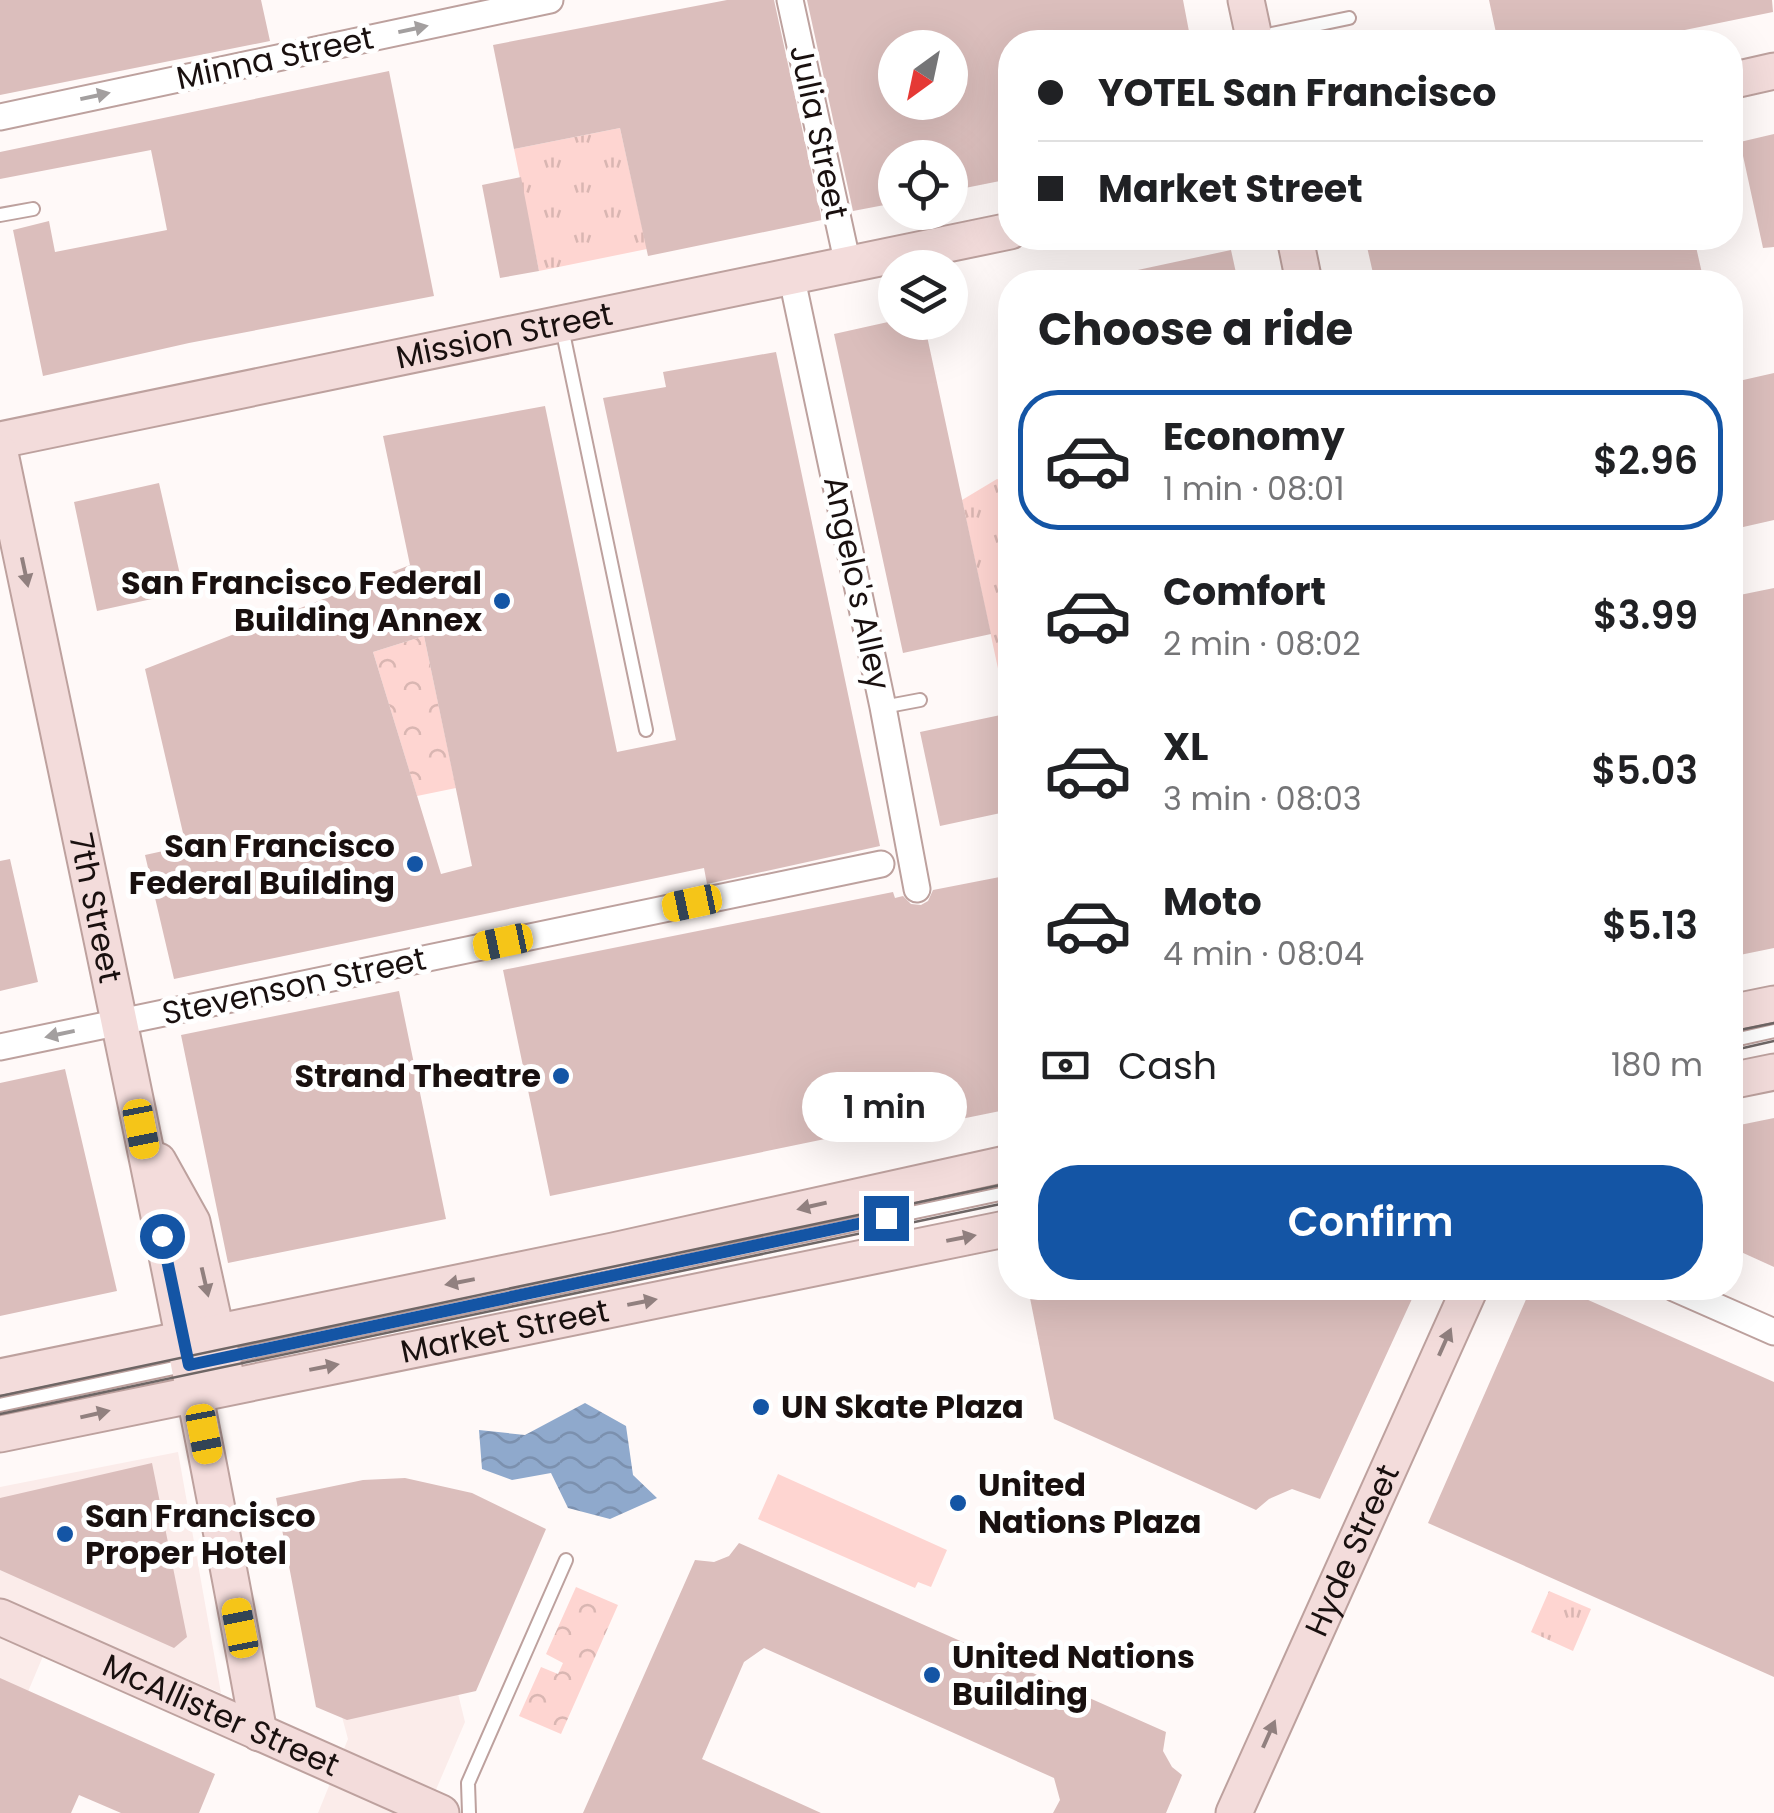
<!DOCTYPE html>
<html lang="en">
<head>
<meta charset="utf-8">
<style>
	:root { --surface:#fff; --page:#f2f2f2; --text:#202124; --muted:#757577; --line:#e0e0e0; --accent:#1455a5 }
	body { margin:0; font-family:Poppins,sans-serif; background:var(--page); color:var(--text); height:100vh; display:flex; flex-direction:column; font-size:38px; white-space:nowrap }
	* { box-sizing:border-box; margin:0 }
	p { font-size:32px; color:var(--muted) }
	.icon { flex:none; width:55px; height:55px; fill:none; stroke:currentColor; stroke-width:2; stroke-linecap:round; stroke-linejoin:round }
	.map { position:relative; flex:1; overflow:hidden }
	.panel { position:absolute; left:998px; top:270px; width:745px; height:1030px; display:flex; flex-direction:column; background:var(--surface); border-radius:40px; box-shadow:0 10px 40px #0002 }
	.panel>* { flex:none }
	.banner { position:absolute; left:998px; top:30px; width:745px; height:220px; border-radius:40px; box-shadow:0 10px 40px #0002; display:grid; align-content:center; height:220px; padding:0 40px; background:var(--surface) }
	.needle { width:65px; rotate:213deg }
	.tools { position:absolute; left:878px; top:30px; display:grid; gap:20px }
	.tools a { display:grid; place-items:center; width:90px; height:90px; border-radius:50%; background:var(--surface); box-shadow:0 10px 40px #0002; font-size:50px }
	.end { position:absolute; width:45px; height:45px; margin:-22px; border:12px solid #1455a5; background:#fff; box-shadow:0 0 0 5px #fff }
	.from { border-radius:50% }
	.bubble { position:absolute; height:70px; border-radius:35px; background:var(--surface); box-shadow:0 10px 40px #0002; font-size:32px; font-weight:600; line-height:70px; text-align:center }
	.car { position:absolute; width:30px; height:60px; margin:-30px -15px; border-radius:12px; box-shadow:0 0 8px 2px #0007; background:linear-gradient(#f5c518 24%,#345 0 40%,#f5c518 0 76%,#345 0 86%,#f5c518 0) }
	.banner b { display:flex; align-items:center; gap:35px; height:95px; font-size:38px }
	.banner b+b { border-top:2px solid var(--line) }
	.banner i { width:25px; height:25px; background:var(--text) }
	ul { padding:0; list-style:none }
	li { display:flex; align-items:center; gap:30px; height:140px; margin:0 20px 15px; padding:0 20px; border:5px solid transparent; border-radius:40px }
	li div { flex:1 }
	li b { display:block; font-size:38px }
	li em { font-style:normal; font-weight:600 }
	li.current { border-color:var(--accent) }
	li>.icon { width:90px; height:90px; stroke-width:1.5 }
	h2 { padding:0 40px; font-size:45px; line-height:120px }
	.pay { display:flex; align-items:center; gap:25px; height:110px; padding:0 40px; font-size:38px }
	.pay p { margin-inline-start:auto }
	.primary-button { display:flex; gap:20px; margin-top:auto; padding:20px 40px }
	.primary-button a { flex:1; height:115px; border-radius:40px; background:var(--accent); color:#fff; font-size:40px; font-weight:600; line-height:115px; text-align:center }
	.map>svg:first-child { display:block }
</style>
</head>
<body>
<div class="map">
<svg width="1774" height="1813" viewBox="0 0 1774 1813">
	<defs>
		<pattern id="grass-tufts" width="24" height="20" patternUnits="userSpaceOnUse" patternTransform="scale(2.5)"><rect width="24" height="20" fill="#fed5d1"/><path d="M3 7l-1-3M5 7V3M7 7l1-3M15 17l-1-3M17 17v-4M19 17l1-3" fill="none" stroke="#d9b6b2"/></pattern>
		<pattern id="park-crowns" width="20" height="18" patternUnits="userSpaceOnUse" patternTransform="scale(2.5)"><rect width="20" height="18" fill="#fed5d1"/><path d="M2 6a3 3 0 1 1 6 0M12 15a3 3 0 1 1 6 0" fill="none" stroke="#d9b6b2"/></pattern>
		<pattern id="water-waves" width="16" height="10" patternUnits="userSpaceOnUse" patternTransform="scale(2.5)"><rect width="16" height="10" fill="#8fa9cc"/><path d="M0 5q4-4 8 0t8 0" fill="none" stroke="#7b90ae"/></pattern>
	</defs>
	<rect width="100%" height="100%" fill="#fff9f8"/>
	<path fill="#fbecea" d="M178 1452 221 1693 57 1623 0 1758V1487Z
		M430 1580 465 1722 426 1813H318L348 1739 309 1595Z"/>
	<path fill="url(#grass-tufts)" d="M620 128 647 249 539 271 514 149Z
		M997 479 1010 483V705L1006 706 962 500Z
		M1549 1591 1591 1609 1573 1651 1531 1632Z"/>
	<path fill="url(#park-crowns)" d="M424 636 456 788 417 796 373 652Z
		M576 1587 618 1605 561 1734 519 1716 541 1667 558 1674 563 1663 546 1654Z"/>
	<path fill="#fed5d1" d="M778 1474 947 1550 931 1587 918 1582 915 1588 758 1519Z"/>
	<path fill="url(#water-waves)" d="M585 1403 626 1426 633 1475 657 1498 610 1519 568 1508 551 1473 512 1480 482 1469 479 1430 525 1435Z"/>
	<path fill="#dbbebc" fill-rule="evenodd" d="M0 0H261L270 41 0 95Z
		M727 0H774L822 220 648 256 620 128 514 149 493 45Z
		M807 0H1183L1191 42H1095L1094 38 1070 42H1010V179L950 191V158H895V203L853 211ZM895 48H950V102H895Z
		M1489 0H1772L1773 12 1626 42H1498Z
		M389 71 434 296 189 343 43 376 13 230 49 221 55 252 167 230 159 189 151 150 0 179V152Z
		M1774 134V247L1763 248 1740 142Z
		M521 177 539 271 500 278 482 185Z
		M1365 238H1694L1704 282H1375Z
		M1231 250 1238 282H1134L1133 271Z
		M888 322H924L991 634 903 653 834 334Z
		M776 352 880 846 707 884 704 868 174 979 145 855 186 846 145 669 410 565 383 436 545 406 617 752 676 740 603 398 666 387 663 372ZM424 636 472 866 441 874 373 652Z
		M1774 373V520L1730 530V383Z
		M159 483 184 592 97 611 74 502Z
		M1774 588V948L1730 957V597Z
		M1010 713V811L940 826 920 732Z
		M10 859 38 982 0 991V861Z
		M1010 875V1109L956 1120 952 1102 823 1128 825 1139 550 1196 503 970 893 892 895 898 903 896 911 904 921 905 928 901 933 890Z
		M399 991 446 1219 228 1263 181 1035Z
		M65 1069 117 1291 0 1316V1083Z
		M1774 1118V1267L1730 1247V1127Z
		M1028 1288H1417L1320 1499 1292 1489 1269 1499 1256 1510 1054 1419Z
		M1531 1288H1561L1774 1382V1677L1428 1523Z
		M152 1463 187 1637 174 1648 0 1570V1498Z
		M405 1478 472 1493 546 1529 476 1691 347 1720 316 1707 276 1498 363 1480Z
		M739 1543 1166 1732 1163 1751 1172 1767 1182 1775 1166 1813H1053L1060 1800 1054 1778 764 1648 744 1662 702 1759 821 1813H583L695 1560 714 1562 729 1556Z
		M0 1678 215 1774 199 1813H121L79 1795 71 1813H0Z"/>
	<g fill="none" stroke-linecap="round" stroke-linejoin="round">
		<defs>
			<path id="lane" d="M1258 37 1349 18
				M0 215 33 209
				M562 328 646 730
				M883 707 920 700
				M1730 1041 1774 1031
				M223 1358 1010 1192
				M0 1405 188 1365
				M469 1813 468 1783 566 1560"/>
			<path id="street" d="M790 0 848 265
				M0 117 550 0
				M792 279 883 707 917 889
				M0 1047 881 864
				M1674 1288 1774 1332"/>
			<g id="secondary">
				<path d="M1246 0 1255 42"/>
				<path d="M1730 81 1774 71"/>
				<path d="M1295 238 1304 282"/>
				<path id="s1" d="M0 440 1010 231"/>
				<path id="s2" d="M0 453C89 879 181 1304 259 1733"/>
				<path d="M1730 1013 1774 1004"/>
				<path d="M1730 1081 1774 1072"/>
				<path d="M158 1161 192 1222 228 1386"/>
				<path d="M0 1377 613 1251 1010 1163"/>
				<path id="s3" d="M0 1434 1010 1228"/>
				<path id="s4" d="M0 1617 441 1813"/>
				<path id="s5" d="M1234 1813 1470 1288"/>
			</g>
		</defs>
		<use href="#lane" stroke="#bda19e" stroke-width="16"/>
		<use href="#street" stroke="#bda19e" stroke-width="29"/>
		<use href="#secondary" stroke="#bda19e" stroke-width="39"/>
		<use href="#lane" stroke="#fff" stroke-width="12"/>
		<use href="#street" stroke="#fff" stroke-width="25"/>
		<use href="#secondary" stroke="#f3dcdb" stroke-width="35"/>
		<path stroke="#6e6665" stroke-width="2.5" d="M1730 1032 1774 1023
			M1730 1051 1774 1041
			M0 1396 1010 1183
			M0 1414 1010 1202"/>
	</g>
	<defs><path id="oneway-solid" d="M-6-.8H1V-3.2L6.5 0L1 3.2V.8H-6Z" transform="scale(2.5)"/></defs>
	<g fill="#a39f9f">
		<use href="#oneway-solid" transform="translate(413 29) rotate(-12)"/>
		<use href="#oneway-solid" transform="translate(95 96) rotate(-12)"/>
		<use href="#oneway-solid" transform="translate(60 1034) rotate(168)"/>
	</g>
	<g fill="#91807f">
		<use href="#oneway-solid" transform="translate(25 572) rotate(78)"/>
		<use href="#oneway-solid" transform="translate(812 1206) rotate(167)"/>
		<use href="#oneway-solid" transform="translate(961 1238) rotate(-11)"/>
		<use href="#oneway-solid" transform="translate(205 1282) rotate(77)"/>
		<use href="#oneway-solid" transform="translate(460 1282) rotate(169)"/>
		<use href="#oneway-solid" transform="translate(642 1302) rotate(-11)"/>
		<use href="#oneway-solid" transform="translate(1445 1342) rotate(-66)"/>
		<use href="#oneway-solid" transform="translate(324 1367) rotate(-11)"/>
		<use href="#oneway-solid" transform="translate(95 1414) rotate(-13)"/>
		<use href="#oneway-solid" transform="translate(1269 1734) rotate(-66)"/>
	</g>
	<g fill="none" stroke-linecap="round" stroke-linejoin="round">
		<path stroke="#1455a5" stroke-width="12" d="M162 1236 189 1365 886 1218"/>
	</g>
	<g fill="#1455a5" stroke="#fff" stroke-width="4">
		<circle cx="502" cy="601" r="10"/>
		<circle cx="415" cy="864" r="10"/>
		<circle cx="561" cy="1076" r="10"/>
		<circle cx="761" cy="1407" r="10"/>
		<circle cx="958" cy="1503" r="10"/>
		<circle cx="65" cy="1534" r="10"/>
		<circle cx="932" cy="1675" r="10"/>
	</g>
	<g text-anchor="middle" stroke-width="10" stroke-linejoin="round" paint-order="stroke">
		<g font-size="32" fill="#19100f" stroke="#fff">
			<text transform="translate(275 58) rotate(-12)" y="11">Minna Street</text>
			<text transform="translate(819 132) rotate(78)" y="11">Julia Street</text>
			<text dy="11" stroke="none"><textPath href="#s1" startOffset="515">Mission Street</textPath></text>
			<text transform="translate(857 583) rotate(78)" y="11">Angelo's Alley</text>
			<text dy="11" stroke="none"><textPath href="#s2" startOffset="465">7th Street</textPath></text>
			<text transform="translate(294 986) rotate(-12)" y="11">Stevenson Street</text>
			<text dy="11" stroke="none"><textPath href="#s3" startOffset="515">Market Street</textPath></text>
			<text dy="11" stroke="none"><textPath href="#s5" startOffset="288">Hyde Street</textPath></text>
			<text dy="11" stroke="none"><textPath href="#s4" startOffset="242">McAllister Street</textPath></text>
		</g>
		<g font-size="32" font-weight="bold" fill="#19100f" stroke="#fff" text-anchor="start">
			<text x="482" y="594" text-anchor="end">San Francisco Federal<tspan x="482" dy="37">Building Annex</tspan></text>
			<text x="395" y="857" text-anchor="end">San Francisco<tspan x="395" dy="37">Federal Building</tspan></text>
			<text x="541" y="1087" text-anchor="end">Strand Theatre</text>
			<text x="781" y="1418">UN Skate Plaza</text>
			<text x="978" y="1496">United<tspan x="978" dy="37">Nations Plaza</tspan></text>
			<text x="85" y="1527">San Francisco<tspan x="85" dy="37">Proper Hotel</tspan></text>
			<text x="952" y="1668">United Nations<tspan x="952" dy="37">Building</tspan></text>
		</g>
	</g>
</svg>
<div class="tools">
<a><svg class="needle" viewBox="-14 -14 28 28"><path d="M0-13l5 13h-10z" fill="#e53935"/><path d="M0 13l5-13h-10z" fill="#757577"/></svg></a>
<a><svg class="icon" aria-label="locate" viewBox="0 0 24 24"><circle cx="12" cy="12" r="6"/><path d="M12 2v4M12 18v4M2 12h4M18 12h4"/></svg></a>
<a><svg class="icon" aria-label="layers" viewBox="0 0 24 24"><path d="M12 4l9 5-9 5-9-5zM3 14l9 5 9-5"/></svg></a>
</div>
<i class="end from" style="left:162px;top:1236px"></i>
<i class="end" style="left:886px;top:1218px"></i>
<div class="bubble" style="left:802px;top:1072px;width:165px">1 min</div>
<i class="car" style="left:692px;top:903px;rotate:258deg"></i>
<i class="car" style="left:503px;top:942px;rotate:258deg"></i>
<i class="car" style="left:141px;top:1129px;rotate:169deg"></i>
<i class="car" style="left:204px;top:1434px;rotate:169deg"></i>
<i class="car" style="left:240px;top:1628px;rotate:349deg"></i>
<div class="banner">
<b><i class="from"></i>YOTEL San Francisco</b>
<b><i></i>Market Street</b>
</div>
<section class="panel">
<h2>Choose a ride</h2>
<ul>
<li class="current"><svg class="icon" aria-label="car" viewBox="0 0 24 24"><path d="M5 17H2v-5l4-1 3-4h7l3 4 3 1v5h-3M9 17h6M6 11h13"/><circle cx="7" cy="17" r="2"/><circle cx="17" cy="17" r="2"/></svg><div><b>Economy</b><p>1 min · 08:01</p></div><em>$2.96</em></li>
<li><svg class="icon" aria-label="car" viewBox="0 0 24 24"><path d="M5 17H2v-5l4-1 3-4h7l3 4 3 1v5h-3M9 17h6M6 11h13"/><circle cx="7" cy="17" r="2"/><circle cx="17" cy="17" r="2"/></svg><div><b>Comfort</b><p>2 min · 08:02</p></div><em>$3.99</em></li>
<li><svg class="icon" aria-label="car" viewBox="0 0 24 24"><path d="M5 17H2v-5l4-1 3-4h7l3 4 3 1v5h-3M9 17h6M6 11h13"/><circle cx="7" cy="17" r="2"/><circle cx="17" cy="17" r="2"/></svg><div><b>XL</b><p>3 min · 08:03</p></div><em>$5.03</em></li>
<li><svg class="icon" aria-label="car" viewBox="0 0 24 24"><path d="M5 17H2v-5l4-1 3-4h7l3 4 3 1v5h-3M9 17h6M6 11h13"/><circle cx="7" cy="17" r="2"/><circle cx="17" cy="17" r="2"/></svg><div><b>Moto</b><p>4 min · 08:04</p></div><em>$5.13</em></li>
</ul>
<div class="pay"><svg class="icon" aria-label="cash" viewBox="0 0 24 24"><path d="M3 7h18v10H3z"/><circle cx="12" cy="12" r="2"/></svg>Cash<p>180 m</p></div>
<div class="primary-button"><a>Confirm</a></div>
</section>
</div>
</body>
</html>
